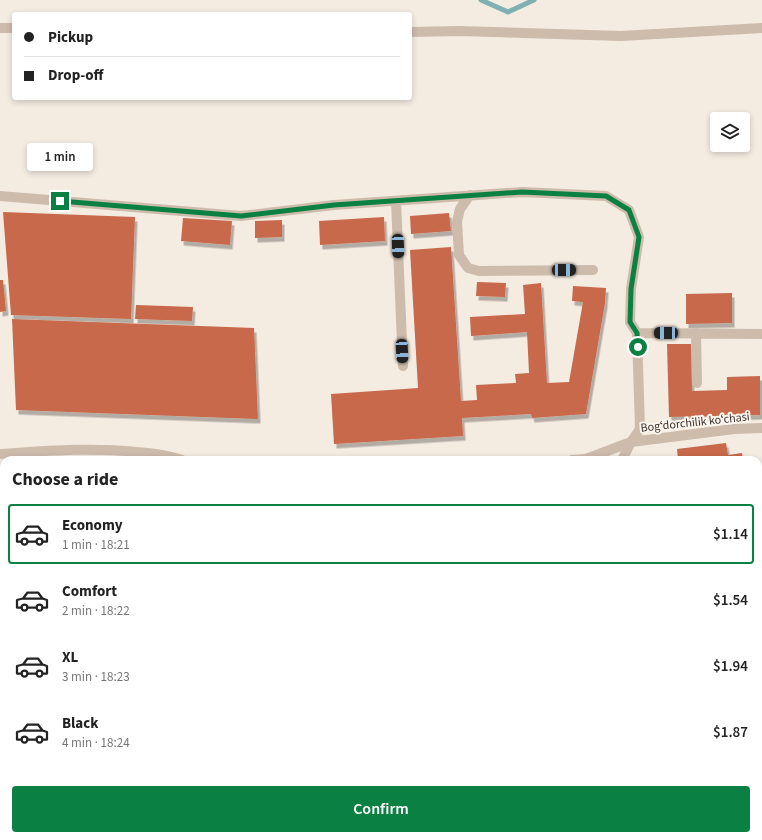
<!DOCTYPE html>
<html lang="en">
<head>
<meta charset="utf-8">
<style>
	:root { --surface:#fff; --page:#f6f6f6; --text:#222; --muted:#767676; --line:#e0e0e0; --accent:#0b8043 }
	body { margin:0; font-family:"Source Sans 3",sans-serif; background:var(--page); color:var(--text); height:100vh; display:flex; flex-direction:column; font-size:15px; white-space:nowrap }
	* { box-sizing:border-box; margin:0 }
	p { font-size:13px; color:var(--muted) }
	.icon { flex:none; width:22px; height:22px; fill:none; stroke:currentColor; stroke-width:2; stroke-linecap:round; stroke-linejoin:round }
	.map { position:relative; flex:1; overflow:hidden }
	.panel { position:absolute; left:0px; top:456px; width:762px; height:384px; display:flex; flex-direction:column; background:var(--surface); border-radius:12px 12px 0 0; box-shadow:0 2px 6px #0003 }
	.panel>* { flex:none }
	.guide { position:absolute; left:12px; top:12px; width:400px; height:88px; border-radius:4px; box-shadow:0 2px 6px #0003; display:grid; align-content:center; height:88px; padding:0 12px; background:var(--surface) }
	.tools { position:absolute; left:710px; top:112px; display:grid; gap:8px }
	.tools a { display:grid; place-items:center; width:40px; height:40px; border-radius:4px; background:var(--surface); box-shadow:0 2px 6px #0003; font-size:20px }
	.end { position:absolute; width:18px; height:18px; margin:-9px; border:5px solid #0b8043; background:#fff; box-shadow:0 0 0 2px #fff }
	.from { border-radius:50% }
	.bubble { position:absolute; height:28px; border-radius:4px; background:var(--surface); box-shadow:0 2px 6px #0003; font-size:13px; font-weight:600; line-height:28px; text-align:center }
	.car { position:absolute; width:12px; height:24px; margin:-12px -6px; border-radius:5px; box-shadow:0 0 3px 1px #0007; background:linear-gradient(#222 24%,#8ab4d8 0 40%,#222 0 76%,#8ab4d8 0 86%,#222 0) }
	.guide b { display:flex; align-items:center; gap:14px; height:38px; font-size:15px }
	.guide b+b { border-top:1px solid var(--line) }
	.guide i { width:10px; height:10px; background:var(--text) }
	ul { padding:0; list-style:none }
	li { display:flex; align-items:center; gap:12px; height:60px; margin:0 8px 6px; padding:0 4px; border:2px solid transparent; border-radius:4px }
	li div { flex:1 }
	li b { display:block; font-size:15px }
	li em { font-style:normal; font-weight:600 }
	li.active { border-color:var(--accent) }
	li>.icon { width:36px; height:36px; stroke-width:1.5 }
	h2 { padding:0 12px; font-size:18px; line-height:48px }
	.primary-button { display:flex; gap:8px; margin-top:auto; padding:8px 12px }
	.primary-button a { flex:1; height:46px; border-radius:4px; background:var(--accent); color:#fff; font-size:16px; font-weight:600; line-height:46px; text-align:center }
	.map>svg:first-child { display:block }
</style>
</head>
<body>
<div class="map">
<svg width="762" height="840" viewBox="0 0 762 840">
	<defs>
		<filter id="shadow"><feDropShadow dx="2.5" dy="4.5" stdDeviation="0" flood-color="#0004"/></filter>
	</defs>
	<rect width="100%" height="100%" fill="#f4ebe1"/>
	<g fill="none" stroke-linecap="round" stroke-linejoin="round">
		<path stroke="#7fb0b2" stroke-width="5" d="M481 0 508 12 534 0"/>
	</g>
	<path fill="#c8694b" filter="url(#shadow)" d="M3 212 135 217 131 319 11 315Z
		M449 213 451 231 411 234 410 216Z
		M384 217 385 241 320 245 319 221Z
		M183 218 232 221 230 245 181 241Z
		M282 220V237L255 238V221Z
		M451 247 461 401 477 400 476 385 516 383 515 374 529 373 527 332 471 336 470 317 525 314 523 285 541 283 547 383 569 382 583 302 572 301 573 286 606 288 605 303 586 414 532 418 531 414 462 418 463 436 334 444 331 394 418 388 410 250Z
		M0 280H3L6 311 0 312Z
		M477 282 506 283 505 297 476 296Z
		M732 293V323L686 324V294Z
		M136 305 193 307 192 321 135 319Z
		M12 319 254 328 258 419 16 410Z
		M667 344H691L692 391 727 390V377L760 376V415L669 417Z
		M726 443 728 455 742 453 743 460H678L677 449Z
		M762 545V571H758V546Z
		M190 836H215L221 837 220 840H189Z
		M229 836H258L257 840H229Z
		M301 836H360L359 840H301Z"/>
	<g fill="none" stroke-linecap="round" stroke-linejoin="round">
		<path stroke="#cdbbac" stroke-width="10" d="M0 28H14
			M410 32 459 31 621 36 762 28
			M470 195 460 209 457 222 459 255 468 268 479 271 593 270
			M0 196 241 216 334 205 522 192 606 196 629 210 639 237 631 289 630 322 637 333 640 429 631 442 622 460
			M396 201 403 366
			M637 333 762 334
			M696 333 697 383
			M0 454C45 451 91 447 136 452 151 453 168 455 182 460
			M572 460 586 459 631 442 734 429 762 428
			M450 836 458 840
			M537 840 538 836"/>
	</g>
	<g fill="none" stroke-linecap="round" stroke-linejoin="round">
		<path stroke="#0b8043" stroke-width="5" d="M60 201 241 216 334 205 522 192 606 196 629 210 639 237 631 289 630 322 637 333 638 347"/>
	</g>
	<g text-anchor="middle" stroke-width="4" stroke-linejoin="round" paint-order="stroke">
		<g font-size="12" fill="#3b302b" stroke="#fbf5ee">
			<text transform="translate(695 422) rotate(-6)" y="4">Bogʻdorchilik koʻchasi</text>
		</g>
	</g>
</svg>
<div class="tools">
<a><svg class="icon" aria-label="layers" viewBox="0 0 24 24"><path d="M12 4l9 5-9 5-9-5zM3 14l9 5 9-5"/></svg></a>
</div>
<i class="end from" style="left:638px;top:347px"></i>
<i class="end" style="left:60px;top:201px"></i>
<div class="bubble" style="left:27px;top:143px;width:66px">1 min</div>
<i class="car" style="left:398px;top:246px;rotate:178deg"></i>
<i class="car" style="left:564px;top:270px;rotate:89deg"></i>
<i class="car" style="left:666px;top:333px;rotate:270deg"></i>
<i class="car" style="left:402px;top:351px;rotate:177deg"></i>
<div class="guide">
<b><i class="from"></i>Pickup</b>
<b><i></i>Drop-off</b>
</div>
<section class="panel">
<h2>Choose a ride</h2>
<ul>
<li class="active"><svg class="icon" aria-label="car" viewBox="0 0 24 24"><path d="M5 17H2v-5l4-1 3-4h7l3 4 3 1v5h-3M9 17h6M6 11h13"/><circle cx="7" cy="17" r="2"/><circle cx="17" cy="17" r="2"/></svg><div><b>Economy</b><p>1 min · 18:21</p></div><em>$1.14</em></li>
<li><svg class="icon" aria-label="car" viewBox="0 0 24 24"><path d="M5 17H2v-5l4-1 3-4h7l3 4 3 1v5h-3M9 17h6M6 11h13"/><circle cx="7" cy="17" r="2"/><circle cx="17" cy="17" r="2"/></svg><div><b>Comfort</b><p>2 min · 18:22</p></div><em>$1.54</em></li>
<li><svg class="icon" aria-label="car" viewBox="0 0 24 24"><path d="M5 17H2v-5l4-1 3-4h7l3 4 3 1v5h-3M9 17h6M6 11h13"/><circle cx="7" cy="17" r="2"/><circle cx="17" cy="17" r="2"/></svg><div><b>XL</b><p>3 min · 18:23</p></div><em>$1.94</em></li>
<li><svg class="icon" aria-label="car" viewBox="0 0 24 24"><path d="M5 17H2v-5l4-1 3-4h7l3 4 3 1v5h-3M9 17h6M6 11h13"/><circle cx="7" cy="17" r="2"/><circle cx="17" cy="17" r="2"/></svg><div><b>Black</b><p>4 min · 18:24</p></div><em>$1.87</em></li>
</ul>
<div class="primary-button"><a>Confirm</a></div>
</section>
</div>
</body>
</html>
